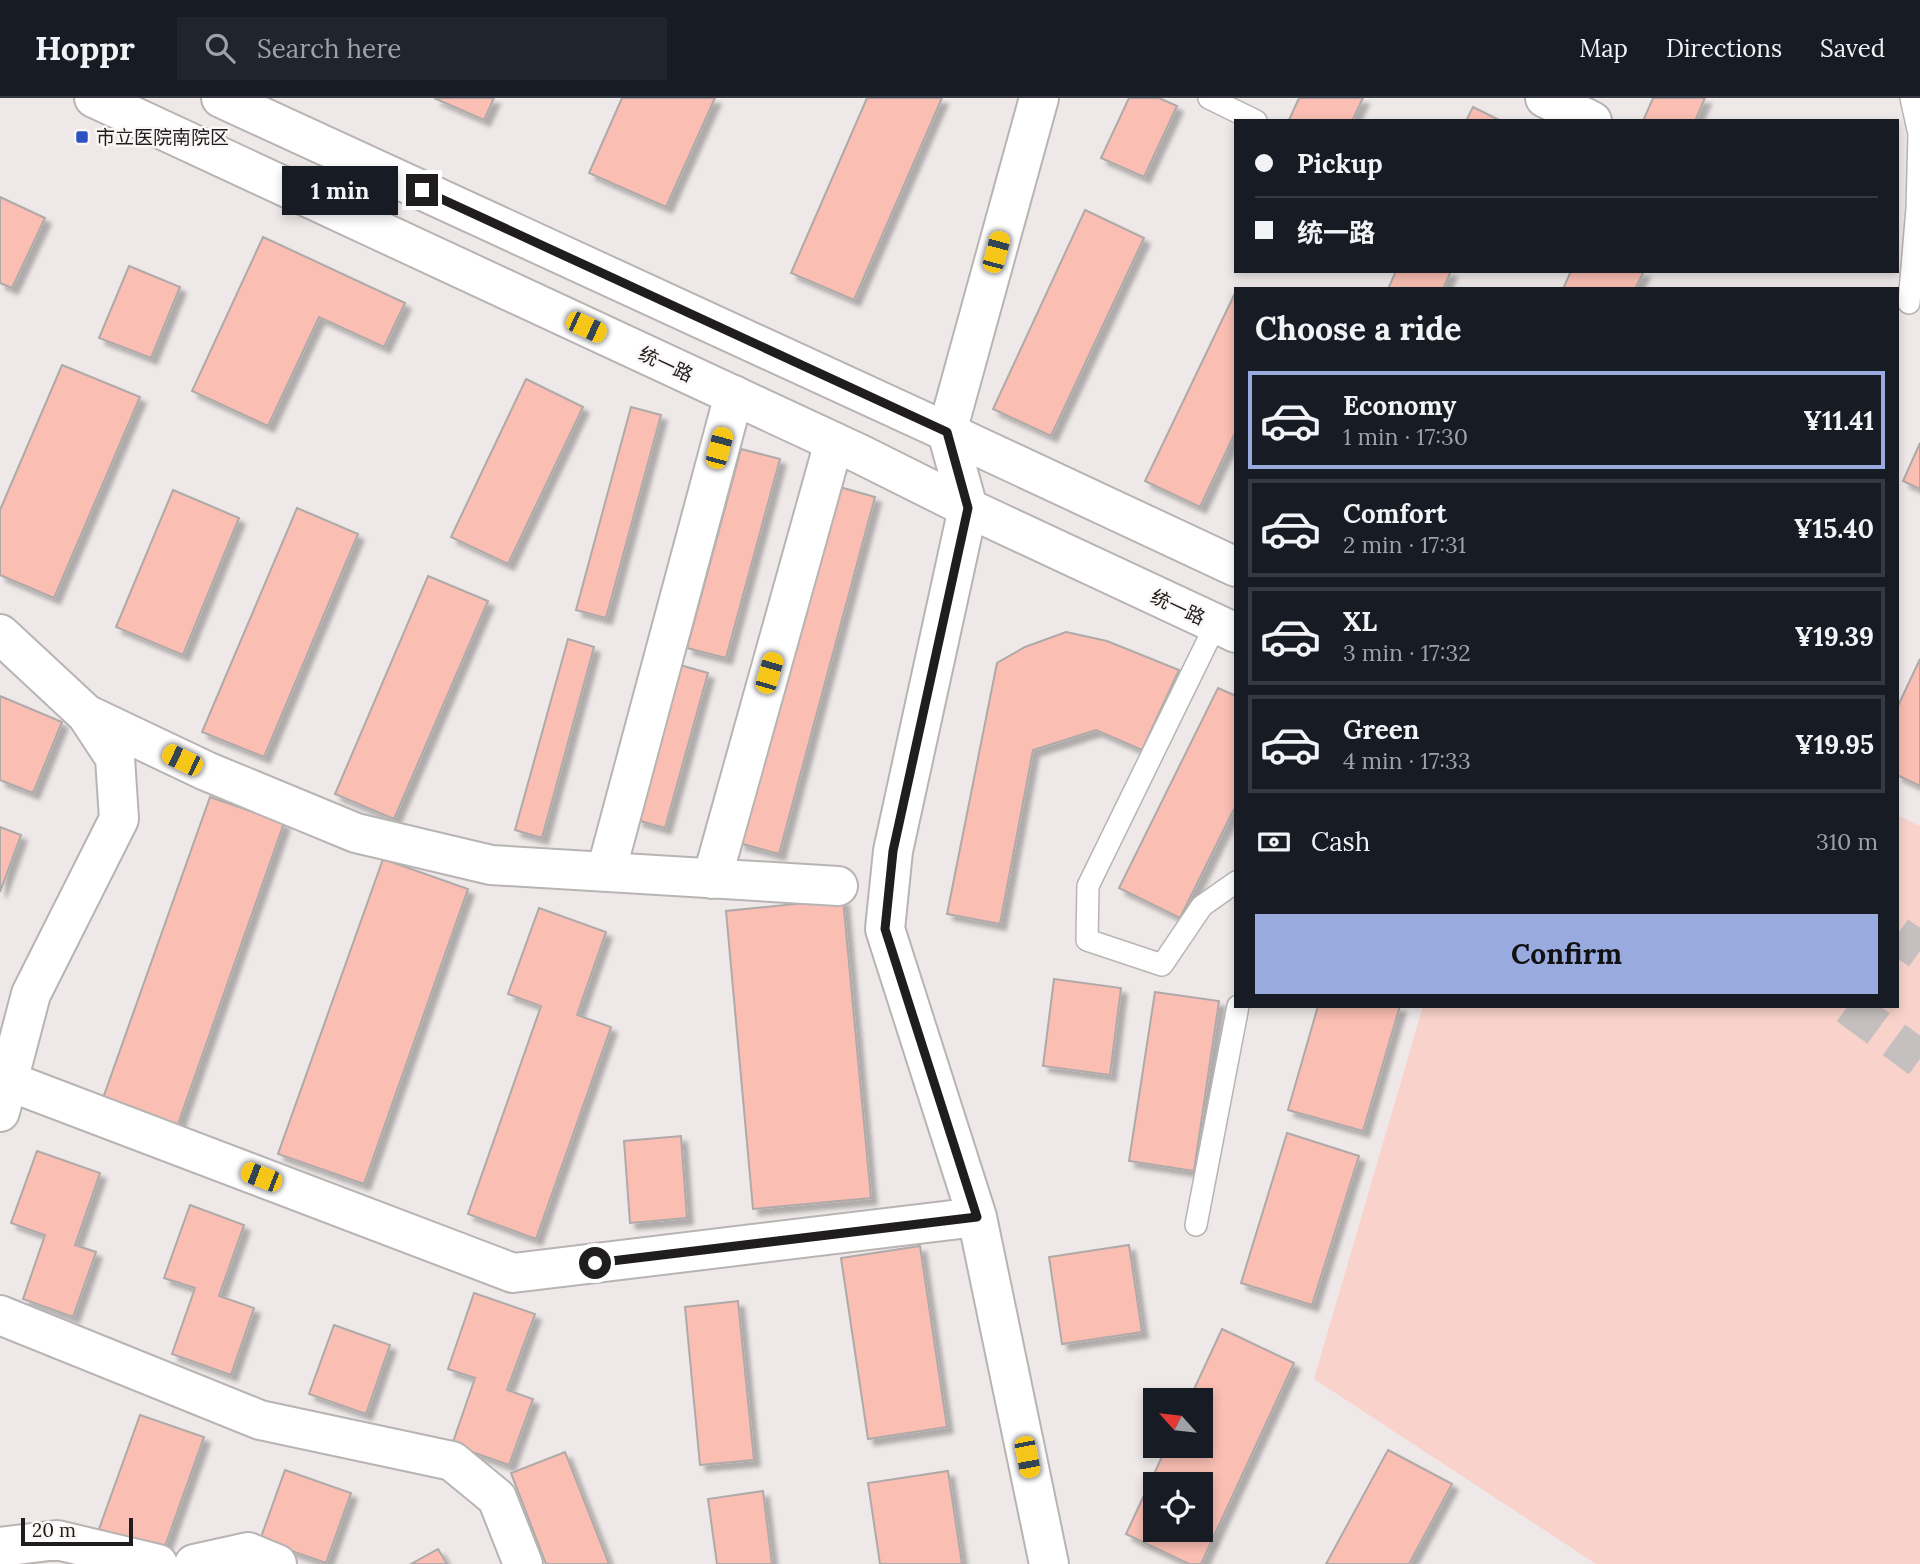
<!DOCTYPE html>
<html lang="en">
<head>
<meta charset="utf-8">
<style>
	:root { --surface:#171b24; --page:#20242c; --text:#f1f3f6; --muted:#9ea1a6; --line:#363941; --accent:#98aade }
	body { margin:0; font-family:Lora,"Noto Sans SC",serif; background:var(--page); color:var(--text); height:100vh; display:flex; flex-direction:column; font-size:26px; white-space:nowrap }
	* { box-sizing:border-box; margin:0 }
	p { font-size:23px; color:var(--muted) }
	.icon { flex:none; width:38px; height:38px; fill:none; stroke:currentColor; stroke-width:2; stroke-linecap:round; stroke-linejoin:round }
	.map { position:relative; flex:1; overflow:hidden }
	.side { position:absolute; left:1234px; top:189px; width:665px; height:721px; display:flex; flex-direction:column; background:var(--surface); border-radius:0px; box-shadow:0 4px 10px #0003 }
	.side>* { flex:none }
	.top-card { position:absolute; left:1234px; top:21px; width:665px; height:154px; border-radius:0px; box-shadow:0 4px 10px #0003; display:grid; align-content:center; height:154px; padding:0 21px; background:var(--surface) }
	.needle { width:46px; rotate:297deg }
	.fabs { position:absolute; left:1143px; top:1290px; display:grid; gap:14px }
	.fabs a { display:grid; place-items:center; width:70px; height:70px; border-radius:0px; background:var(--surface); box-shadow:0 4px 10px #0003; font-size:35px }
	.scale { position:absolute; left:21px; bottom:18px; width:112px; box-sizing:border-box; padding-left:7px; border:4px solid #1f1d1d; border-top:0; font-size:19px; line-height:24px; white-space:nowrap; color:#1f1d1d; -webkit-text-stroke:5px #fbf7f6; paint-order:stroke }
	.end { position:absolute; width:32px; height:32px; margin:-16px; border:9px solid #1f1d1d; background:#fff; box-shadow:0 0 0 4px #fff }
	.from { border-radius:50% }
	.bubble { position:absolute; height:49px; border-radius:0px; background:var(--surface); box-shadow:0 4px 10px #0003; font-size:23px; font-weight:700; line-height:49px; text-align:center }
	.car { position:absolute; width:21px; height:42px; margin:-21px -10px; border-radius:9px; box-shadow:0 0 5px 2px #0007; background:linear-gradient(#f5c518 24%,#345 0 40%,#f5c518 0 76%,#345 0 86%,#f5c518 0) }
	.top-card b { display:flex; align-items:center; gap:24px; height:66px; font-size:26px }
	.top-card b+b { border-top:2px solid var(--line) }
	.top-card i { width:18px; height:18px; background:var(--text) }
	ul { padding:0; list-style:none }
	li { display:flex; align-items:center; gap:21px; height:98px; margin:0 14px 10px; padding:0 7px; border:4px solid var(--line); border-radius:0px }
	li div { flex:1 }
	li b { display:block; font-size:26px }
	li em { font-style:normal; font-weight:700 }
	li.on { border-color:var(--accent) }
	li>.icon { width:63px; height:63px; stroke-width:1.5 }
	h2 { padding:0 21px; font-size:32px; line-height:84px }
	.pay { display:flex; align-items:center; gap:18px; height:77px; padding:0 21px; font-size:26px }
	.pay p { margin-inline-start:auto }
	.cta { display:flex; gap:14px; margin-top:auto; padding:14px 21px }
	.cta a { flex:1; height:80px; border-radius:0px; background:var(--accent); color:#111; font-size:28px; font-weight:700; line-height:80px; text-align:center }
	header { display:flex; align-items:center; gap:42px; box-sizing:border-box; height:98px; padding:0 35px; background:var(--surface); border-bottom:2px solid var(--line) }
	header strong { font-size:33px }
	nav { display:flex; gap:38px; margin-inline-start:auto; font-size:24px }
	.search { width:490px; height:63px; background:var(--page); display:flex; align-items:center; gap:18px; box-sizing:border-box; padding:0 24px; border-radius:0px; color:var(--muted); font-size:26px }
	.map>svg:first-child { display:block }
</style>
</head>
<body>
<header>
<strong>Hoppr</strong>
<div class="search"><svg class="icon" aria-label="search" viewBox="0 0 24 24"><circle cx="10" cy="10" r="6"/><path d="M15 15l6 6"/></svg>Search here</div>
<nav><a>Map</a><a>Directions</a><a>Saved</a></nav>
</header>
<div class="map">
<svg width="1920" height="1466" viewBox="0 0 1920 1466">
	<defs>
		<filter id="shadow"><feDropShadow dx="6" dy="6" stdDeviation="2" flood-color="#0004"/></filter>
	</defs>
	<rect width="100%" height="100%" fill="#eee9e8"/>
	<path fill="#f9d3cb" d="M1897 717 1920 728V1466H1596L1314 1281 1423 908H1897Z"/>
	<path fill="#fabeb2" stroke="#afaaa9" stroke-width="2" fill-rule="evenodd" filter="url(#shadow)" d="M434 0H494L484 22Z
		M622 0H715L666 109 589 75Z
		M867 0H942L854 202 791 175Z
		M1129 0H1159L1177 8 1144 79 1101 60Z
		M1299 0H1363L1352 23H1291L1289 22Z
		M1653 0H1705L1695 23H1643Z
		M1473 9 1501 23H1466Z
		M0 99 45 120 12 190 0 185Z
		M1085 112 1144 140 1051 338 993 311Z
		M263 139 405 205 384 249 319 219 268 328 192 293Z
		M129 168 180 189 151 260 99 240Z
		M1396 173H1451L1443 191H1388Z
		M1571 173H1644L1635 191H1563Z
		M1236 193V333L1200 409 1145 383Z
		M62 267 140 299 54 500 0 477V412Z
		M526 281 583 309 508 466 451 439Z
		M631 309 661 317 606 520 576 512Z
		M1920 345V391L1903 383Z
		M741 351 780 361 726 560 687 550Z
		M836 388 875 399 779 756 739 745Z
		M173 392 239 420 183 557 116 529Z
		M297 410 358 436 264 659 202 634Z
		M428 478 488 503 394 721 335 696Z
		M1066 534 1107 543 1179 572 1142 652 1096 632 1033 652 1000 826 947 816 997 565 1025 549Z
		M568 541 594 549 542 740 515 732Z
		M1920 561V688L1897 677V610Z
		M680 567 708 575 665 730 637 722Z
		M1218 590 1236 598V707L1180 820 1119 790Z
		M0 598 62 624 33 695 0 682Z
		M210 699 284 725 177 1029 102 1003Z
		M0 729 21 737 0 794Z
		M383 761 468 791 364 1086 278 1056Z
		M843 801 871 1100 753 1111 726 813Z
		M539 810 606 834 577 917 611 929 536 1141 468 1116 541 908 508 896Z
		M1054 881 1121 890 1110 977 1043 968Z
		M1155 894 1219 903 1194 1073 1129 1063Z
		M1318 908H1400L1363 1033 1288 1012Z
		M1287 1035 1359 1058 1312 1207 1241 1185Z
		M681 1038 687 1120 630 1125 624 1043Z
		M37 1053 100 1075 75 1147 96 1154 73 1219 23 1201 45 1137 11 1125Z
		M190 1107 244 1127 219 1198 254 1210 231 1277 172 1256 195 1190 164 1180Z
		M1129 1147 1142 1234 1062 1246 1049 1159Z
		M920 1148 947 1329 868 1341 841 1160Z
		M474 1195 535 1216 507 1292 533 1301 509 1367 452 1347 475 1280 448 1271Z
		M738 1203 754 1362 700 1367 685 1209Z
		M334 1227 390 1247 366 1316 309 1296Z
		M1222 1231 1294 1265 1201 1466H1189L1126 1436 1167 1348H1200V1302H1189ZM1155 1386H1200V1432H1155Z
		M140 1317 204 1339 163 1454 99 1431Z
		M1388 1352 1452 1386 1409 1466H1326Z
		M565 1354 609 1466H546L511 1375Z
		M285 1372 351 1395 326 1465 260 1442Z
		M948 1373 962 1466H880L868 1385Z
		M763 1393 772 1466H717L708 1401Z
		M438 1451 447 1466H411Z"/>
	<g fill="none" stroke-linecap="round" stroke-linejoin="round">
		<path stroke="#c5c0bf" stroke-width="38" stroke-dasharray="38 19" stroke-linecap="butt" d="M1897 837 1920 853
			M1848 908 1920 961"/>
		<defs>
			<path id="lane" d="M1209 0 1256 23
				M1909 205 1917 110 1919 36 1911 0
				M1216 526 1088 788 1087 842 1162 867 1202 808 1236 784
				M1196 1127 1238 908"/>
			<path id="street" d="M1039 0 947 334 968 410 893 753 885 831 977 1119 1049 1466
				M1545 0 1592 23
				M0 536 86 616 115 660 119 721 31 896 0 1014
				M86 616 206 673 356 735 491 767 838 788
				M606 774 734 297
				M712 781 834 344
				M8 983 513 1175 977 1119
				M0 1217 260 1322 452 1363 497 1400 523 1466
				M0 1449 57 1442 158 1466
				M194 1466 248 1454 277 1466"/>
			<path id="secondary" d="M94 0 860 356 968 410 1236 535
				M221 0 947 334 1236 469"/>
		</defs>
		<use href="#lane" stroke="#b8b4b3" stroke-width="24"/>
		<use href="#street" stroke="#b8b4b3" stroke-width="42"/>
		<use href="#secondary" stroke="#b8b4b3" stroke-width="42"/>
		<use href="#lane" stroke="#fff" stroke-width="21"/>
		<use href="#street" stroke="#fff" stroke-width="38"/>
		<use href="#secondary" stroke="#fff" stroke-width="38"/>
	</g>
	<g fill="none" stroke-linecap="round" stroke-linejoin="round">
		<path stroke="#1f1d1d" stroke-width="9" d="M422 92 947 334 968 410 893 753 885 831 977 1119 595 1165"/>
	</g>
	<rect fill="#2c51c0" stroke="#fbf7f6" stroke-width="2.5" x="75" y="32" width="14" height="14" rx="3.5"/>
	<g text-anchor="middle" stroke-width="5" stroke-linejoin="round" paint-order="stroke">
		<g font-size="19" fill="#1f1d1d" stroke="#fbf7f6" text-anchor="start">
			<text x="96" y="46">市立医院南院区</text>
		</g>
		<g font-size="19" fill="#1f1d1d" stroke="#fbf7f6">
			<text transform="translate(666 266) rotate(25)" y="7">统一路</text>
			<text transform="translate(1178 509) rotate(25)" y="7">统一路</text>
		</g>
	</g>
</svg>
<div class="fabs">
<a><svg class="needle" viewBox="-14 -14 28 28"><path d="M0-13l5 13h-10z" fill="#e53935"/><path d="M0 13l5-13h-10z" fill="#9ea1a6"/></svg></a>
<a><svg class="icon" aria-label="locate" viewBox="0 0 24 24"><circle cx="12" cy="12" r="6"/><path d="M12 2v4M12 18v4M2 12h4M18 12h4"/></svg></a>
</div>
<div class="scale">20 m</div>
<i class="end from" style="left:595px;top:1165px"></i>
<i class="end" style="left:422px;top:92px"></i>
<div class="bubble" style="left:282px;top:68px;width:116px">1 min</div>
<i class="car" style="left:996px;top:154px;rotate:15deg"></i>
<i class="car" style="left:586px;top:229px;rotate:115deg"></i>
<i class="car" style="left:719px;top:350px;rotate:15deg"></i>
<i class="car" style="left:769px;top:575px;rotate:16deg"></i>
<i class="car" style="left:182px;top:662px;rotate:296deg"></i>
<i class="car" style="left:261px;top:1079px;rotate:291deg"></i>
<i class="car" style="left:1027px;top:1359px;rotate:169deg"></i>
<div class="top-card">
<b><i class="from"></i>Pickup</b>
<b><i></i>统一路</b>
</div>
<section class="side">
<h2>Choose a ride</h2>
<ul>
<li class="on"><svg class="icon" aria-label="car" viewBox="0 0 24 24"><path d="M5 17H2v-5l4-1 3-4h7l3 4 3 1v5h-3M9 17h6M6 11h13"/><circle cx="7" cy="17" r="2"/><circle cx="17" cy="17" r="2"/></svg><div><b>Economy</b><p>1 min · 17:30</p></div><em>¥11.41</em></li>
<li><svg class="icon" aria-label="car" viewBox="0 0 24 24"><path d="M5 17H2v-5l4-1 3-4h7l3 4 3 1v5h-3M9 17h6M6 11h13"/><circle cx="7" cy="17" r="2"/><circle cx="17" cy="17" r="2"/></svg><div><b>Comfort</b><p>2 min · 17:31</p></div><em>¥15.40</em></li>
<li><svg class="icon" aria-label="car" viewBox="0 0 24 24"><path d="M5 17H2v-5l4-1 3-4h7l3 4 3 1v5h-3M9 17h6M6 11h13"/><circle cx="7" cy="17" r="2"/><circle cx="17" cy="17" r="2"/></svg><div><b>XL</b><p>3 min · 17:32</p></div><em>¥19.39</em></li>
<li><svg class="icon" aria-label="car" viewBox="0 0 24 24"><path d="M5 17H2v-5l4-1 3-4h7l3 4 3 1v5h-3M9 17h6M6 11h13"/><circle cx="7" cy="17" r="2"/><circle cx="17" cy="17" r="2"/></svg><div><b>Green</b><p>4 min · 17:33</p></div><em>¥19.95</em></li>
</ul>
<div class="pay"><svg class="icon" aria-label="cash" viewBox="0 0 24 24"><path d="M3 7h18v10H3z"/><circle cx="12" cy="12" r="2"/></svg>Cash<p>310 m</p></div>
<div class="cta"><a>Confirm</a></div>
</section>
</div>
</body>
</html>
